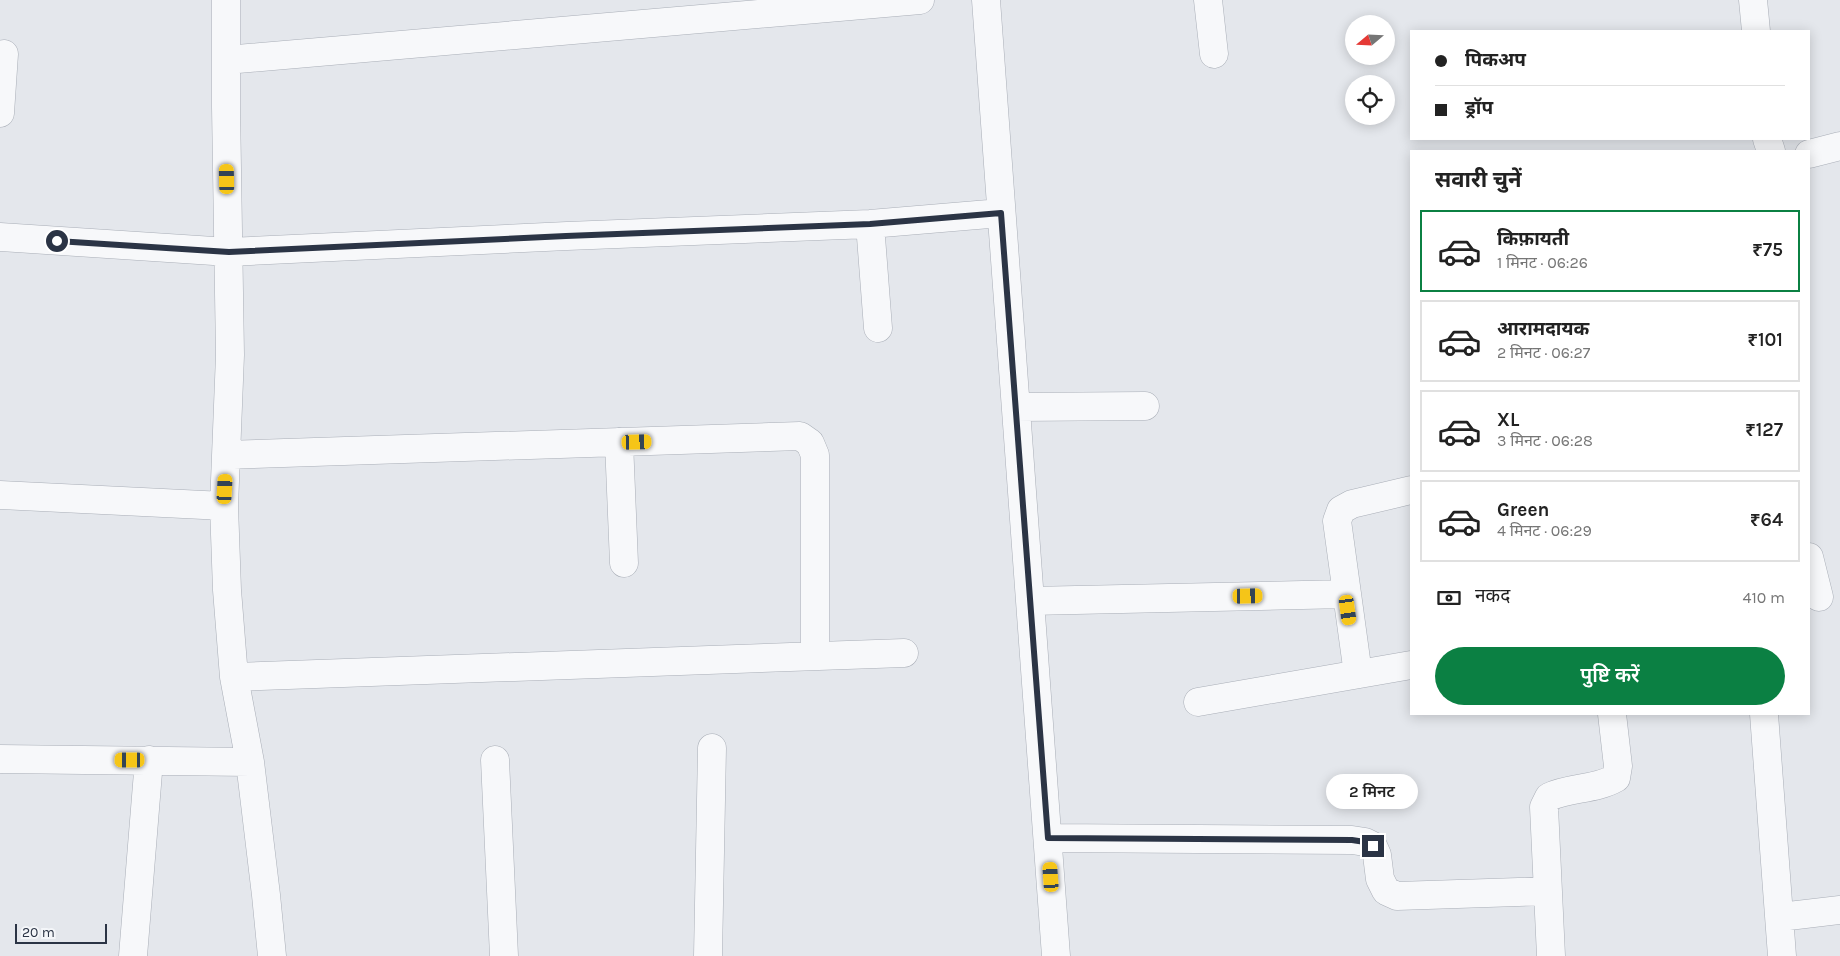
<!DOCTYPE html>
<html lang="hi">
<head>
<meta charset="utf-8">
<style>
	:root { --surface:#fff; --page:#f2f2f2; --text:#222; --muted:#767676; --line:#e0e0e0; --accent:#0b8043 }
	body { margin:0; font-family:Karla,"Noto Sans Devanagari",sans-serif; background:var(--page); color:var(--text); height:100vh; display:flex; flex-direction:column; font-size:19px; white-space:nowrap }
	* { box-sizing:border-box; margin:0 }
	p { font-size:16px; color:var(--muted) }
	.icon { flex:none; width:28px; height:28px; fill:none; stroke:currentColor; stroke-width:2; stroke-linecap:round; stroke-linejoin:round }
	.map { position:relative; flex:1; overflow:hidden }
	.details { position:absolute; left:1410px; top:150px; width:400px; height:565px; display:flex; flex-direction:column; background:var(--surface); border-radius:0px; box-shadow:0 2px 12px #0003 }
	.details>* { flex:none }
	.banner { position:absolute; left:1410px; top:30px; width:400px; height:110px; border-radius:0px; box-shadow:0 2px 12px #0003; display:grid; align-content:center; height:110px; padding:0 25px; background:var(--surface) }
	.needle { width:32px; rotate:251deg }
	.controls { position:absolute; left:1345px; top:15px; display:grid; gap:10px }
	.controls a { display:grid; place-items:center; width:50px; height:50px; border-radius:50%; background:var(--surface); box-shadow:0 2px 12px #0003; font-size:25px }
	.scale { position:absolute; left:15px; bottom:12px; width:92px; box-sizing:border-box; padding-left:5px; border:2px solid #2b3445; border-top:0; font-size:14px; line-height:18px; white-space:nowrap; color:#2b3445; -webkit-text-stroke:4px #f4f6f9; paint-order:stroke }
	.end { position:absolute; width:22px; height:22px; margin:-11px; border:6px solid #2b3445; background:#fff; box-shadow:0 0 0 2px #fff }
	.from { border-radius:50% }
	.bubble { position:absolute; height:35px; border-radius:18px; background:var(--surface); box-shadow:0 2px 12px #0003; font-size:16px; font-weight:600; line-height:35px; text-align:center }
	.car { position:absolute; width:15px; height:30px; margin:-15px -8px; border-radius:6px; box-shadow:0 0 4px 1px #0007; background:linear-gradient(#f5c518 24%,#345 0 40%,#f5c518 0 76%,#345 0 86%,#f5c518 0) }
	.banner b { display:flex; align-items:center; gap:18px; height:48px; font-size:19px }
	.banner b+b { border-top:1px solid var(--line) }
	.banner i { width:12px; height:12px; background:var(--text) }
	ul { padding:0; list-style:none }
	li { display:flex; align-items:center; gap:15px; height:82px; margin:0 10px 8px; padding:0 15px; border:2px solid var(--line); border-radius:0px }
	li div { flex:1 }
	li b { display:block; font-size:19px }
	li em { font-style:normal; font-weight:600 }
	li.active { border-color:var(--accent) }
	li>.icon { width:45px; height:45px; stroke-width:1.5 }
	h2 { padding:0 25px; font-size:22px; line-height:60px }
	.pay { display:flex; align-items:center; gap:12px; height:55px; padding:0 25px; font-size:19px }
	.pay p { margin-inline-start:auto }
	.primary-button { display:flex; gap:10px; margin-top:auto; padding:10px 25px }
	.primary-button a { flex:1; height:58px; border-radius:30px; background:var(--accent); color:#fff; font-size:20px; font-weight:600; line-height:58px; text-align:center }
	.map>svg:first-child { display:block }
</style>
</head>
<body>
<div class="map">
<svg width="1840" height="956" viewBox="0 0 1840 956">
	<rect width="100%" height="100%" fill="#e4e7ec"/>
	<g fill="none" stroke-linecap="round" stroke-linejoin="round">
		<defs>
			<path id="minor" d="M226 0V107L230 355 224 506 227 590 234 677 250 762 266 895 272 956
				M986 0 1056 956
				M1208 0 1214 54
				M1753 0 1756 31
				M226 60 920 0
				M0 113 4 54
				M1767 139 1771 151
				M1809 154 1840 146
				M870 224 878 328
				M0 237 229 252 567 236 870 224 1001 213
				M1016 407 1145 406
				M619 442 624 563
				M226 455 800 436 810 443 815 455V656
				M0 495 224 506
				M1809 557 1819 597
				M1030 601 1346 594
				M1358 674 1337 521 1341 510 1352 504 1411 490
				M234 677 904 653
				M1198 702 1411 665
				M1764 714 1782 956
				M0 759 250 762
				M495 760 504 956
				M1048 838 1352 840 1365 842 1373 846 1377 855 1380 879 1386 891 1397 896 1547 891
				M1780 917 1840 910
				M133 956 149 760
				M708 956 712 748
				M1551 956 1544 807 1549 797C1570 787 1595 790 1616 778L1618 766 1612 714"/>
		</defs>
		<use href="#minor" stroke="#a9aeb7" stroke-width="29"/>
		<use href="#minor" stroke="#f7f8fa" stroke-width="28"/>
	</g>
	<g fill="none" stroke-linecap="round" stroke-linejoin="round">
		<path stroke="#2b3445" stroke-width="6" d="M57 241 229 252 566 236 870 224 1001 213 1048 838 1352 840 1365 842 1373 846"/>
	</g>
</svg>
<div class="controls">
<a><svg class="needle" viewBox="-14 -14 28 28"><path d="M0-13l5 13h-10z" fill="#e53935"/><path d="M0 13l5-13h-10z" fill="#767676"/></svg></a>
<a><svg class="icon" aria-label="locate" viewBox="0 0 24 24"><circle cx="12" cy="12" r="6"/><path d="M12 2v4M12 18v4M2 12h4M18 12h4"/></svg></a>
</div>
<div class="scale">20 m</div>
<i class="end from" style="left:57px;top:241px"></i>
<i class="end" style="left:1373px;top:846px"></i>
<div class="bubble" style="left:1326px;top:774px;width:92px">2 मिनट</div>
<i class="car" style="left:227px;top:179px;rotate:359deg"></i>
<i class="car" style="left:637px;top:442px;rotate:88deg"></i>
<i class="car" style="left:225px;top:489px;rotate:3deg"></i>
<i class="car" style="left:1248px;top:596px;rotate:89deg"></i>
<i class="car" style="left:1348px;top:610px;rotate:172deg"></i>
<i class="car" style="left:130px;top:760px;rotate:270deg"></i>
<i class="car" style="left:1051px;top:877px;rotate:356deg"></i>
<div class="banner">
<b><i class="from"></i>पिकअप</b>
<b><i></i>ड्रॉप</b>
</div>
<section class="details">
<h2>सवारी चुनें</h2>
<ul>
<li class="active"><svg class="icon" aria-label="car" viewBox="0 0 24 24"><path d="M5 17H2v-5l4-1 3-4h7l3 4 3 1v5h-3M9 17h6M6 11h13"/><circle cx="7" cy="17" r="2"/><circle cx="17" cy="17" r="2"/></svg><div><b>किफ़ायती</b><p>1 मिनट · 06:26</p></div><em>₹75</em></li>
<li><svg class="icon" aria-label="car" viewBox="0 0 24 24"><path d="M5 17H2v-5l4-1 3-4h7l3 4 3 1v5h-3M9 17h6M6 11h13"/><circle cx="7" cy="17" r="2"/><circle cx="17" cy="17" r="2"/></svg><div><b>आरामदायक</b><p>2 मिनट · 06:27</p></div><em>₹101</em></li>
<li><svg class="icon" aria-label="car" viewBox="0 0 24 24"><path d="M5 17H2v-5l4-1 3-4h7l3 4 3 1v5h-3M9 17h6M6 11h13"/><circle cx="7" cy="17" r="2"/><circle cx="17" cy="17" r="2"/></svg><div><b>XL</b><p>3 मिनट · 06:28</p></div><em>₹127</em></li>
<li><svg class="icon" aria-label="car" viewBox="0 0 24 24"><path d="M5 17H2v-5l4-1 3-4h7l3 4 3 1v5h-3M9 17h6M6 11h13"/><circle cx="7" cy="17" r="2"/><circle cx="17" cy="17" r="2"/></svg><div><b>Green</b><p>4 मिनट · 06:29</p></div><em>₹64</em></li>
</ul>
<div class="pay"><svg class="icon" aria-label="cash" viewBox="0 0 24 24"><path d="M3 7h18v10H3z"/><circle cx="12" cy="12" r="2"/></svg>नकद<p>410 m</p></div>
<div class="primary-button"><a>पुष्टि करें</a></div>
</section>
</div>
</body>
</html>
